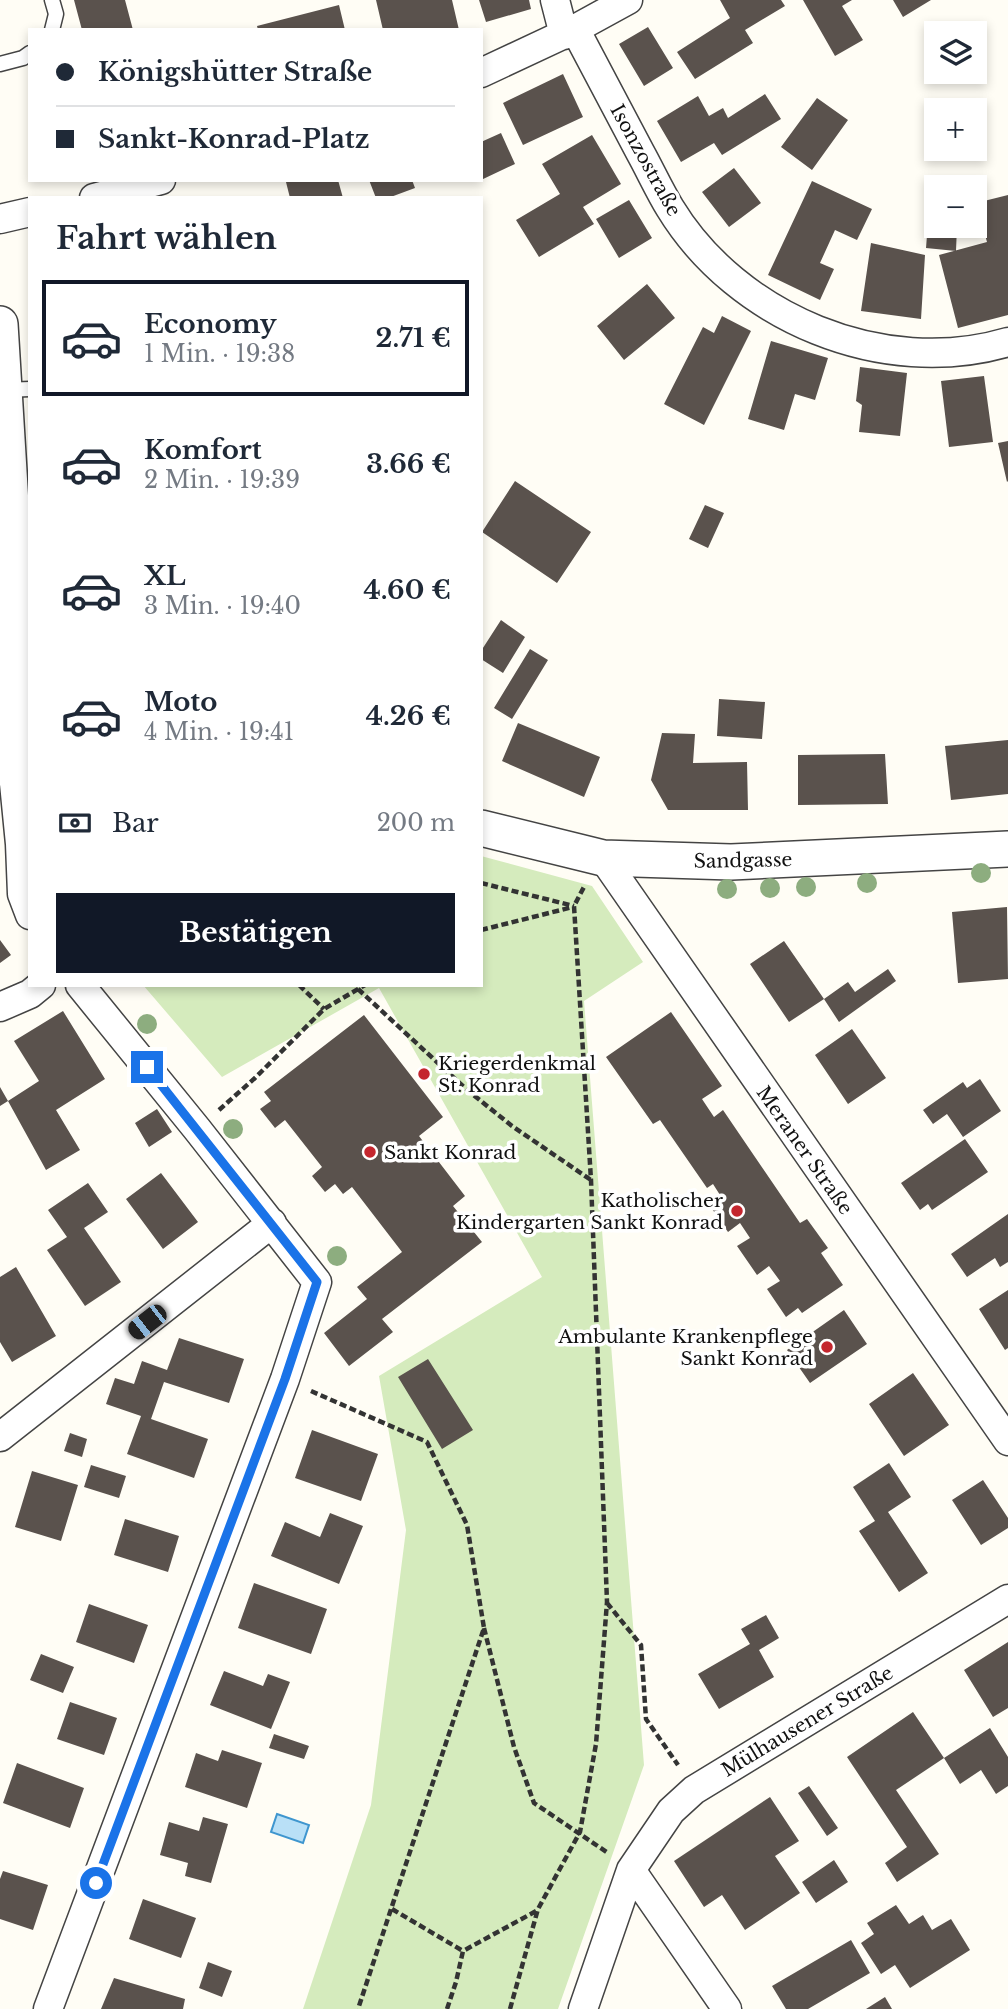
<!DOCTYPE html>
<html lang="de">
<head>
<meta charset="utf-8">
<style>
	:root { --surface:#fff; --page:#f2f2f3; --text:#1f2937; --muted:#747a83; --line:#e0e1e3; --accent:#111827 }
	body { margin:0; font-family:"Libre Baskerville",serif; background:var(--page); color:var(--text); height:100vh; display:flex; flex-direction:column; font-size:26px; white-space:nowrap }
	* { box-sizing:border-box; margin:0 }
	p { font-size:23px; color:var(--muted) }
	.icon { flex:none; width:38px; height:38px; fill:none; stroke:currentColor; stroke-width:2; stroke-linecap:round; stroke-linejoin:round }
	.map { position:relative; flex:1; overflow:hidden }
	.drawer { position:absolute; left:28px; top:196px; width:455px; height:791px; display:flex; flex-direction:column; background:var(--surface); border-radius:0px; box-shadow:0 4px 10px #0003 }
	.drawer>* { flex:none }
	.guide { position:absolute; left:28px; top:28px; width:455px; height:154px; border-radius:0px; box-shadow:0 4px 10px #0003; display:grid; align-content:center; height:154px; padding:0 28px; background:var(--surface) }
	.buttons { position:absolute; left:924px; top:21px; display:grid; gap:14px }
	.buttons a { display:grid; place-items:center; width:63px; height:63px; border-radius:0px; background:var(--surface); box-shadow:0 4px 10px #0003; font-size:35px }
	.end { position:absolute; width:32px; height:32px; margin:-16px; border:9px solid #1a73e8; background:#fff; box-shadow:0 0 0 4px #fff }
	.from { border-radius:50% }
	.car { position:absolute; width:21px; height:42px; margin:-21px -10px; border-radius:9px; box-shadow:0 0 5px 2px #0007; background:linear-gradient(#222 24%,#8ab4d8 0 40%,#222 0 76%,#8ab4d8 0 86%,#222 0) }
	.guide b { display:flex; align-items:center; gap:24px; height:66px; font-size:26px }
	.guide b+b { border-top:2px solid var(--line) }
	.guide i { width:18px; height:18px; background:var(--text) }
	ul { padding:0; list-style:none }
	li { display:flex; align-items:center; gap:21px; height:116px; margin:0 14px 10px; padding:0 14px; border:4px solid transparent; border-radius:0px }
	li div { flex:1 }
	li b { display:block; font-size:26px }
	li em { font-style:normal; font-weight:800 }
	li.selected { border-color:var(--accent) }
	li>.icon { width:63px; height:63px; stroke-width:1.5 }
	h2 { padding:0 28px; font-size:32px; line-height:84px }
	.pay { display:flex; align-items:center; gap:18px; height:77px; padding:0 28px; font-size:26px }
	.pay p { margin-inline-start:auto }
	.cta { display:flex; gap:14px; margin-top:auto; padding:14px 28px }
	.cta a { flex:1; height:80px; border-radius:0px; background:var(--accent); color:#fff; font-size:28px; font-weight:800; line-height:80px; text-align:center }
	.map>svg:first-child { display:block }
</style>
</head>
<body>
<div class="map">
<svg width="1008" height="2009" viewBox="0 0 1008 2009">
	<rect width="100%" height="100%" fill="#fffdf5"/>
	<path fill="#d5ebbd" d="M481 856 592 886 643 962 584 1001 644 1765 558 2009H303L371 1805 406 1530 379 1376 542 1277 379 988 222 1077 143 985H481Z"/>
	<path fill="#b9e0f7" stroke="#3f96cf" stroke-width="2" d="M277 1814 309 1825 303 1843 271 1832Z"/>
	<path fill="#5a524d" d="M74 0H125L133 30H82Z
		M376 0H452L459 30H383Z
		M479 0H529L531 9 486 22Z
		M720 0H781L785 6 745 30 753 43 695 79 677 52 730 18Z
		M803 0H852L842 6 863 40 835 56Z
		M893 0H931L903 17Z
		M339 5 345 30H258L257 26Z
		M648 27 673 68 644 86 619 44Z
		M563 74 583 117 523 145 503 103Z
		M765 94 781 119 722 155 714 143 681 162 657 121 698 96 709 116 723 108 728 118Z
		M817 98 848 120 812 170 781 147Z
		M501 133 515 164 481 180V142Z
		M592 135 621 184 583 207 594 224 539 257 516 220 560 194 542 164Z
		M734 168 761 203 729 227 702 192Z
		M290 180H338L343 198H290L286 182Z
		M369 180H412L415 188 388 198H376Z
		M812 181 872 209 857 240 835 230 820 263 834 269 820 300 768 275Z
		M1008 195V315L958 328 939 255 987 242 976 203Z
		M629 200 652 238 619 258 596 219Z
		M929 210H936V226H957L956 251 926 248Z
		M871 243 925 255 921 319 861 311Z
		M647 284 675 318 624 360 597 326Z
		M722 316 751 331 704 425 664 404 703 327 714 333Z
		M771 341 828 358 815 400 795 394 784 430 748 419Z
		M860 367 907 373 900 436 859 432 862 405 856 401Z
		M984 376 993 442 949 447 941 381Z
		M1008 441V481L1007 482 998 443Z
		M515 481 591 532 557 583 482 532Z
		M705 505 724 513 708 548 689 539Z
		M501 620 525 637 503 673 481 659V651Z
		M530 649 548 660 512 719 494 708Z
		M719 699 765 702 762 739 717 736Z
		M518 723 600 757 584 797 502 761Z
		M662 733 695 734 693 763 747 762 748 810H668L651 780Z
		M1008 740V794L951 800 945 746Z
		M885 754 888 804 798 805V755Z
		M1007 907 1008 979 958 983 952 912Z
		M0 940 11 955 0 963Z
		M784 941 824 999 789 1022 750 964Z
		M888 969 896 981 839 1022 824 999 848 982 855 992Z
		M63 1011 105 1079 56 1110 80 1150 46 1170 8 1101 0 1106V1087L8 1101 39 1081 14 1041Z
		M671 1012 722 1086 702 1099 714 1117 723 1110 800 1223 807 1219 828 1248 821 1253 843 1285 802 1313 798 1308 786 1317 767 1289 780 1281 769 1266 757 1275 737 1246 750 1238 740 1223 728 1232 708 1203 720 1195 713 1184 707 1188 660 1120 653 1124 606 1057Z
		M364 1015 443 1117 419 1136 465 1196 453 1206 482 1242 382 1319 393 1332 349 1366 324 1333 367 1299 357 1287 402 1252 352 1187 343 1194 335 1184 325 1192 312 1176 322 1167 285 1120 275 1128 260 1109 271 1101 264 1092Z
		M852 1029 886 1078 848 1104 815 1055Z
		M980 1079 1001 1111 963 1137 947 1114 933 1124 923 1110 963 1082 967 1088Z
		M157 1109 172 1132 149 1147 135 1123Z
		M965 1139 988 1172 932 1210 928 1204 920 1210 901 1183Z
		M161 1173 198 1222 163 1249 126 1199Z
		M88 1183 108 1212 84 1228 121 1282 85 1306 47 1250 67 1237 48 1210Z
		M1008 1214V1262L1000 1267 995 1258 967 1277 951 1254Z
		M16 1267 56 1336 12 1362 0 1342V1277Z
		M1008 1290V1348L1005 1350 979 1309Z
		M844 1310 867 1344 810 1383 787 1350Z
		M179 1338 244 1359 229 1403 164 1382 151 1419 208 1439 194 1478 127 1454 141 1416 106 1404 115 1378 134 1384 142 1361 167 1370Z
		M428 1359 473 1430 442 1449 398 1377Z
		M913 1373 949 1425 904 1456 869 1404Z
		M312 1430 378 1454 361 1501 295 1478Z
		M70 1433 87 1439 82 1457 64 1451Z
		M889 1463 911 1497 888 1512 928 1573 899 1592 859 1531 875 1521 853 1487Z
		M91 1465 126 1476 119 1498 84 1487Z
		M32 1471 78 1485 61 1541 15 1527Z
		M983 1480 1008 1518V1528L981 1545 952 1500Z
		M330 1513 363 1526 339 1584 271 1556 285 1522 320 1537Z
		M125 1519 179 1536 168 1572 114 1555Z
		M254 1583 327 1609 311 1654 238 1628Z
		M89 1604 148 1625 134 1663 76 1642Z
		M766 1615 779 1638 759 1650 774 1677 719 1709 698 1674 750 1644 741 1629Z
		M1008 1642V1708L993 1717 964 1670Z
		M41 1654 74 1667 63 1693 30 1680Z
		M224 1671 263 1686 268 1674 290 1682 271 1729 210 1705Z
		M70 1702 117 1718 104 1755 57 1739Z
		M913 1712 944 1758 896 1790 939 1854 897 1882 885 1863 907 1847 847 1757Z
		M990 1728 1008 1757V1786L996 1794 981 1770 960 1784 944 1758Z
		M274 1734 309 1746 304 1759 269 1748Z
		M222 1750 262 1763 247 1808 185 1787 196 1753 218 1761Z
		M17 1763 84 1788 70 1828 3 1803Z
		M809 1786 838 1828 827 1836 798 1793Z
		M770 1797 799 1841 775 1856 800 1893 745 1930 722 1895 704 1907 674 1861Z
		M203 1817 228 1824 211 1883 185 1876 188 1863 160 1855 169 1822 199 1831Z
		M834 1860 848 1882 816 1903 802 1882Z
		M3 1871 48 1885 33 1930 0 1919V1879Z
		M143 1899 196 1918 181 1958 129 1939Z
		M896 1905 909 1924 923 1915 932 1930 951 1919 970 1950 910 1988 895 1965 881 1974 861 1943 874 1934 867 1923Z
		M851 1940 870 1973 808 2009H786L772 1986Z
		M208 1962 232 1971 222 1997 199 1988Z
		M114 1978 185 1999 183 2009H101Z
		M885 1997 892 2009H866Z"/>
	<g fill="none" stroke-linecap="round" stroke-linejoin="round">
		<defs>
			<path id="service" d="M52 30 56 14 52 0
				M0 64 23 58 30 53
				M4 390 30 389"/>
			<path id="minor" d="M555 0 564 35
				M575 29C597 70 618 111 640 152 650 170 659 190 670 208 737 318 883 379 1008 342
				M481 73 575 29 628 0
				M94 198 161 180
				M0 219 30 212
				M13 773 20 844 22 894 30 915
				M603 858 1008 1441
				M0 1007 30 994 41 985
				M0 1437 272 1223
				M631 1870 727 2009
				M48 2009 285 1379 317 1282 197 1129 80 985
				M583 2009 631 1870 671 1811 694 1790 1008 1599"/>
			<path id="tertiary" d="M0 324 11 504 13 773
				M481 828 603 858 731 862 1008 849"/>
		</defs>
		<use href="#service" stroke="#444" stroke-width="17"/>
		<use href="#minor" stroke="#444" stroke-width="31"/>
		<use href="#tertiary" stroke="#444" stroke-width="38"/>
		<path stroke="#333" stroke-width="4.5" stroke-dasharray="7 3.5" stroke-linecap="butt" d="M481 883 574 906
			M481 930 573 907
			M299 985 324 1009
			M358 989 466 1089 512 1126 591 1180
			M219 1110 255 1078 324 1009 365 985
			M311 1391 427 1442 467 1525 484 1628 358 2009
			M607 1603 641 1645 646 1719 678 1765
			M484 1628 514 1747 534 1803 608 1853
			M392 1909 463 1951
			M447 2009 456 1982 463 1951 538 1910
			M510 2009 538 1909 580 1832 596 1744 607 1602 591 1180 574 906 585 885"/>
		<use href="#service" stroke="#fff" stroke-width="14"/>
		<use href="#minor" stroke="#fff" stroke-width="28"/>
		<use href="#tertiary" stroke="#fff" stroke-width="35"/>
	</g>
	<g fill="#8dad7f">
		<circle cx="981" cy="873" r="10"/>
		<circle cx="867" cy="883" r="10"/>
		<circle cx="806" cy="887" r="10"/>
		<circle cx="770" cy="888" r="10"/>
		<circle cx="727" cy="889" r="10"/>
		<circle cx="147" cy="1024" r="10"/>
		<circle cx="233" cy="1129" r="10"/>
		<circle cx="337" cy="1256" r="10"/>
	</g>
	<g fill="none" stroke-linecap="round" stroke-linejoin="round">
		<path stroke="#1a73e8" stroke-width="9" d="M96 1883 285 1379 317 1282 147 1067"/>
	</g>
	<g fill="#c4262e" stroke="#fff" stroke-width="2.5">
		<circle cx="424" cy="1074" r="7"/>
		<circle cx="370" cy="1152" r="7"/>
		<circle cx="737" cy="1211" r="7"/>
		<circle cx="827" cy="1347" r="7"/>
	</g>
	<g text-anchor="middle" stroke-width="7" stroke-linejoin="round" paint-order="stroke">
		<g font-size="19" fill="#111" stroke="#fff">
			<text transform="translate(646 160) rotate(61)" y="7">Isonzostraße</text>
			<text transform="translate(743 860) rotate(-1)" y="7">Sandgasse</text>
			<text transform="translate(805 1150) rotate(55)" y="7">Meraner Straße</text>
			<text transform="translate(807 1721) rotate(-31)" y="7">Mülhausener Straße</text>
		</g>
		<g font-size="19" fill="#111" stroke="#fff" text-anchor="start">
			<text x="438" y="1070">Kriegerdenkmal<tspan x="438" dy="22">St. Konrad</tspan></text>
			<text x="384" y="1159">Sankt Konrad</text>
			<text x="723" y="1207" text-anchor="end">Katholischer<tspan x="723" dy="22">Kindergarten Sankt Konrad</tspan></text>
			<text x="813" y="1343" text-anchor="end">Ambulante Krankenpflege<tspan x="813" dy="22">Sankt Konrad</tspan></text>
		</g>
	</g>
</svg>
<div class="buttons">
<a><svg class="icon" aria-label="layers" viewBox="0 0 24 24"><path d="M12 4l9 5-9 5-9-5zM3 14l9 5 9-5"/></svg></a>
<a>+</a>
<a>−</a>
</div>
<i class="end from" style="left:96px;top:1883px"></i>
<i class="end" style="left:147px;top:1067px"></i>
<i class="car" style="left:147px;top:1322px;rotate:232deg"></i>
<div class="guide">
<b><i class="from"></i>Königshütter Straße</b>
<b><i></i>Sankt-Konrad-Platz</b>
</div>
<section class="drawer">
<h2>Fahrt wählen</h2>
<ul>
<li class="selected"><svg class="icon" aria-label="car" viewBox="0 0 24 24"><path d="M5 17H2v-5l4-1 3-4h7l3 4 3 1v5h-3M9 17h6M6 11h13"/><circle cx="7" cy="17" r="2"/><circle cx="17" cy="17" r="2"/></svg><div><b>Economy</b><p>1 Min. · 19:38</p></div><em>2.71 €</em></li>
<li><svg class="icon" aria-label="car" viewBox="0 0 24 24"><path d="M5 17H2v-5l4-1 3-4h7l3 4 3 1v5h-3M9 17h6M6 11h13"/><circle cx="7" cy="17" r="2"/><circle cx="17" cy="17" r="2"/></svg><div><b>Komfort</b><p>2 Min. · 19:39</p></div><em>3.66 €</em></li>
<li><svg class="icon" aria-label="car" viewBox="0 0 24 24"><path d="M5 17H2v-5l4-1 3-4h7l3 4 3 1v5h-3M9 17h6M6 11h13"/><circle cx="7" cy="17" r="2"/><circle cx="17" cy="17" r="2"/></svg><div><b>XL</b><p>3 Min. · 19:40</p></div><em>4.60 €</em></li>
<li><svg class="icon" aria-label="car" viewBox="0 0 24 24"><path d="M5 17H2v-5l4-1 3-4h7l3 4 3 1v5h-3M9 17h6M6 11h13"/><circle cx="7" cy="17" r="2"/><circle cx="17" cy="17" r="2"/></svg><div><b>Moto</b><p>4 Min. · 19:41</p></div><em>4.26 €</em></li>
</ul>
<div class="pay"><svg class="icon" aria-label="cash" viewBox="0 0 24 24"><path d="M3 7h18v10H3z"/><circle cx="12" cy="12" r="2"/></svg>Bar<p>200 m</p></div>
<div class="cta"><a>Bestätigen</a></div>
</section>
</div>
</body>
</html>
